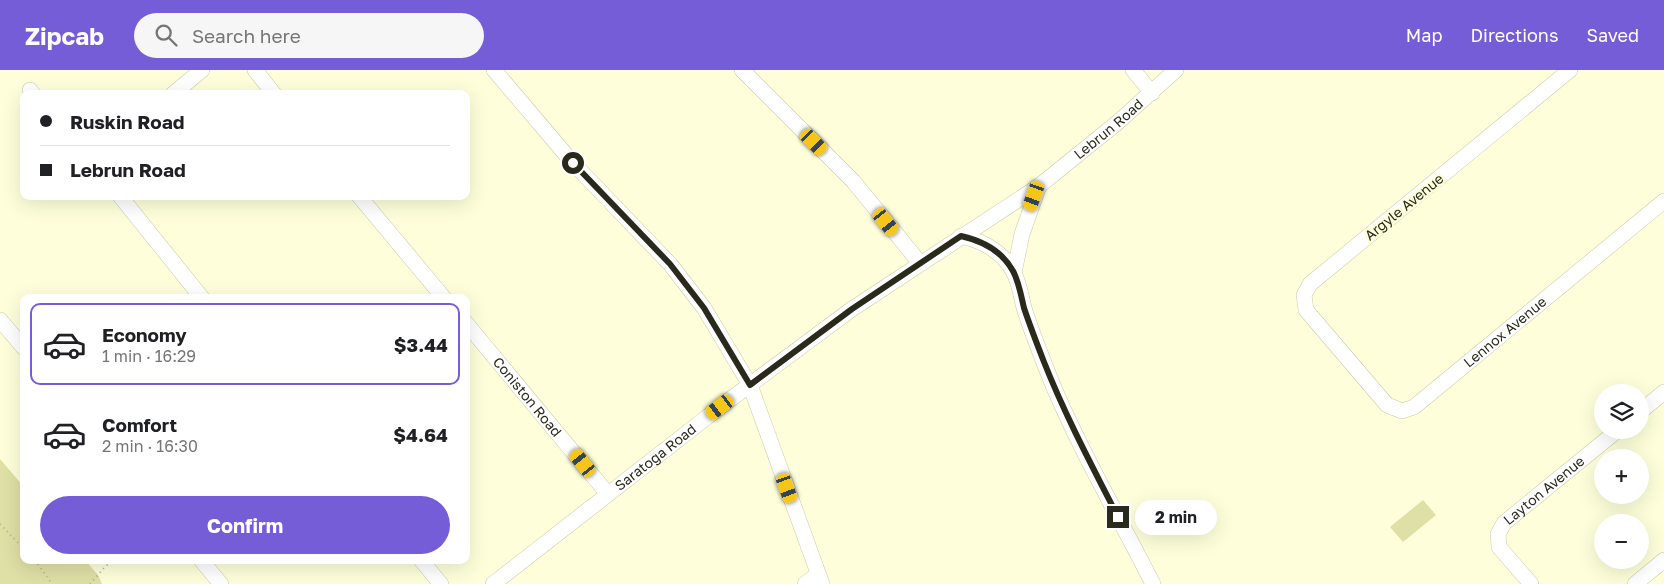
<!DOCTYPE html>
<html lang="en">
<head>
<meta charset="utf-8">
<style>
	:root { --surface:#fff; --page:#f6f6f6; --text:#202124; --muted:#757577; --line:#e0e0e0; --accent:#755dd8 }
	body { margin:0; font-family:"Golos Text",sans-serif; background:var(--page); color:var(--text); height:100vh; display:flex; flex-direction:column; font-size:19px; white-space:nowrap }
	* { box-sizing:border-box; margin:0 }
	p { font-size:16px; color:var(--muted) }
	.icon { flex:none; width:28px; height:28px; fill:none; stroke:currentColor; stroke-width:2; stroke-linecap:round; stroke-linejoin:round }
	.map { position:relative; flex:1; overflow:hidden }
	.sheet { position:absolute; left:20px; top:224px; width:450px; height:270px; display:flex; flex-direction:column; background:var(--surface); border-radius:10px; box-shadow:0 5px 20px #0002 }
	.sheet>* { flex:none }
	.guide { position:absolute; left:20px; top:20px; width:450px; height:110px; border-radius:10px; box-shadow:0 5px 20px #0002; display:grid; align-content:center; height:110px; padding:0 20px; background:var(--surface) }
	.fabs { position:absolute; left:1594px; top:314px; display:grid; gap:10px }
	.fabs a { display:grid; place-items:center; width:55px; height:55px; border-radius:50%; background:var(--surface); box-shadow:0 5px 20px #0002; font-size:25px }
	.end { position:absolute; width:22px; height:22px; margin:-11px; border:6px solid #2a2a1c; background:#fff; box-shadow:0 0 0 2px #fff }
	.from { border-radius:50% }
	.bubble { position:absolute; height:35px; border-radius:18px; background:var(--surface); box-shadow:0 5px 20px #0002; font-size:16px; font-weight:700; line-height:35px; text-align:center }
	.car { position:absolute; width:15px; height:30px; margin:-15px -8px; border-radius:6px; box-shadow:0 0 4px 1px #0007; background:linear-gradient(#f5c518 24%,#345 0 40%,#f5c518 0 76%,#345 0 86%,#f5c518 0) }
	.guide b { display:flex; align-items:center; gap:18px; height:48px; font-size:19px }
	.guide b+b { border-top:1px solid var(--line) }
	.guide i { width:12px; height:12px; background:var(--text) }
	ul { padding:9px 0 0; list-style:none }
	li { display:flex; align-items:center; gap:15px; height:82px; margin:0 10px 8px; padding:0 10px; border:2px solid transparent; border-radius:10px }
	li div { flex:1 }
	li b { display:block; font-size:19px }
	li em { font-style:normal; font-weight:700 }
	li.active { border-color:var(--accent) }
	li>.icon { width:45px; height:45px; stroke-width:1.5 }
	.cta { display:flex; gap:10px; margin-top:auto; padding:10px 20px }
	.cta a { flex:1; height:58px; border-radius:30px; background:var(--accent); color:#fff; font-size:20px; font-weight:700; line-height:58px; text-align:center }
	header { display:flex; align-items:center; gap:30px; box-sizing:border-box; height:70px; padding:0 25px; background:var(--accent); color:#fff }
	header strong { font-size:24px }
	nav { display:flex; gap:28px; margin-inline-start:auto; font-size:18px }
	.search { width:350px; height:45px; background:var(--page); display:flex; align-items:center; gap:12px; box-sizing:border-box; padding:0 18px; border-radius:28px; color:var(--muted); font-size:19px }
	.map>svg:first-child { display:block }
</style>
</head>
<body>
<header>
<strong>Zipcab</strong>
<div class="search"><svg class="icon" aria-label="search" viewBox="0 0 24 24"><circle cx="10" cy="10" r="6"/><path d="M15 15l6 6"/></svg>Search here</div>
<nav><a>Map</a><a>Directions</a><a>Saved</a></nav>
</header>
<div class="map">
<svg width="1664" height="514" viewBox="0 0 1664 514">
	<rect width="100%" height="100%" fill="#feffda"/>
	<path fill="#dfe0a5" d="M0 389 24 417V490H85L98 505 102 514H0Z
		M1423 430 1436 445 1403 472 1390 457Z"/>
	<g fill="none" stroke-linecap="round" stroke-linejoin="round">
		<defs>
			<g id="minor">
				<path d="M255 0 274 24"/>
				<path d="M494 0 573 93 670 194 704 238 750 315 822 514"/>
				<path d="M742 0 853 111 920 193"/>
				<path d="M1133 0 1152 23"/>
				<path id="s1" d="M1570 0 1310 214 1304 225 1306 240 1387 335 1402 341 1414 337 1664 131"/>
				<path d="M30 20 33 24"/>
				<path d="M173 24 202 0"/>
				<path d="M120 126 202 228"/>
				<path d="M359 126 444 228"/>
				<path d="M961 166C983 171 1002 181 1013 201 1019 211 1021 226 1024 238 1032 263 1042 288 1052 313 1081 382 1119 447 1153 514"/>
				<path d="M1014 203 1022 164 1039 116"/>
				<path d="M0 250 24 278"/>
				<path id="s2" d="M466 253 607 423"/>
				<path d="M1640 342 1664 322"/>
				<path d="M201 490 221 514"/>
				<path d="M421 490 441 514"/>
				<path id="s3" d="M493 514 720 337 852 239 1039 116 1117 53 1176 0"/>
				<path d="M805 514 818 504"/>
				<path id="s4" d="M1531 514 1499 477 1498 464 1504 453 1618 360"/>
				<path d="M1635 514 1664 490"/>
			</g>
		</defs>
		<use href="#minor" stroke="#cacba7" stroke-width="16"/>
		<path stroke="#b0b194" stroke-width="2" stroke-dasharray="1 4" stroke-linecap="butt" d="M0 454 24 479
			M35 490 52 514
			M90 514 104 498 113 490"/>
		<use href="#minor" stroke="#fff" stroke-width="15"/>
	</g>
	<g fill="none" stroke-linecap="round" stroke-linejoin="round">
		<path stroke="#2a2a1c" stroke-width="6" d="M573 93 670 194 704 238 750 315 852 239 961 166C983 171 1002 181 1013 201 1019 212 1021 226 1024 238 1030 256 1037 274 1044 292 1065 345 1092 396 1118 447"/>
	</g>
	<g text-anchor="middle" stroke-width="5" stroke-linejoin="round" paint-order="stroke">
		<g font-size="14" fill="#2a2a1c" stroke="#feffda">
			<text dy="5" stroke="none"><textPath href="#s3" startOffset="766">Lebrun Road</textPath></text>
			<text transform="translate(1404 137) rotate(-39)" y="5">Argyle Avenue</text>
			<text dy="5" stroke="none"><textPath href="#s1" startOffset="636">Lennox Avenue</textPath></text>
			<text dy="5" stroke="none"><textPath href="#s2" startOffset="96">Coniston Road</textPath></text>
			<text dy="5" stroke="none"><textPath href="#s3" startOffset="206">Saratoga Road</textPath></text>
			<text dy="5" stroke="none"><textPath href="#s4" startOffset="126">Layton Avenue</textPath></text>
		</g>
	</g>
</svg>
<div class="fabs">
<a><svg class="icon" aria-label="layers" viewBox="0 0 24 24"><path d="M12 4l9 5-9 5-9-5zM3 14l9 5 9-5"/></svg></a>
<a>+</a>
<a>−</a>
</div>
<i class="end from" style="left:573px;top:93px"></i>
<i class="end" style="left:1118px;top:447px"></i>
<div class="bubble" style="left:1135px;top:430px;width:82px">2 min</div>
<i class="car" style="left:814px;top:72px;rotate:135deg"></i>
<i class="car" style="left:1034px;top:126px;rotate:200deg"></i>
<i class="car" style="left:886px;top:152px;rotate:141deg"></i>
<i class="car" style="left:720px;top:337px;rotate:233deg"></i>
<i class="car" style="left:583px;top:393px;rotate:321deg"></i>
<i class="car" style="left:787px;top:418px;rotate:160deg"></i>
<div class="guide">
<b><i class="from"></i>Ruskin Road</b>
<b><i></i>Lebrun Road</b>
</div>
<section class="sheet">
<ul>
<li class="active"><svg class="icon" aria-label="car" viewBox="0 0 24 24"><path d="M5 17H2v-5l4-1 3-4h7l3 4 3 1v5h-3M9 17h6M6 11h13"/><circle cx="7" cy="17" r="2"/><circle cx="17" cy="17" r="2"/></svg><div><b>Economy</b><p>1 min · 16:29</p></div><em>$3.44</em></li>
<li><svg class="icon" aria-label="car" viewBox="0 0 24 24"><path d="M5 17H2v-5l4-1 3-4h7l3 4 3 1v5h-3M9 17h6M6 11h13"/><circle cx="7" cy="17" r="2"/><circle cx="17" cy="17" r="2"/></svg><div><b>Comfort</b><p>2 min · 16:30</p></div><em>$4.64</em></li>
</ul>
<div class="cta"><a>Confirm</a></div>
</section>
</div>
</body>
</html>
